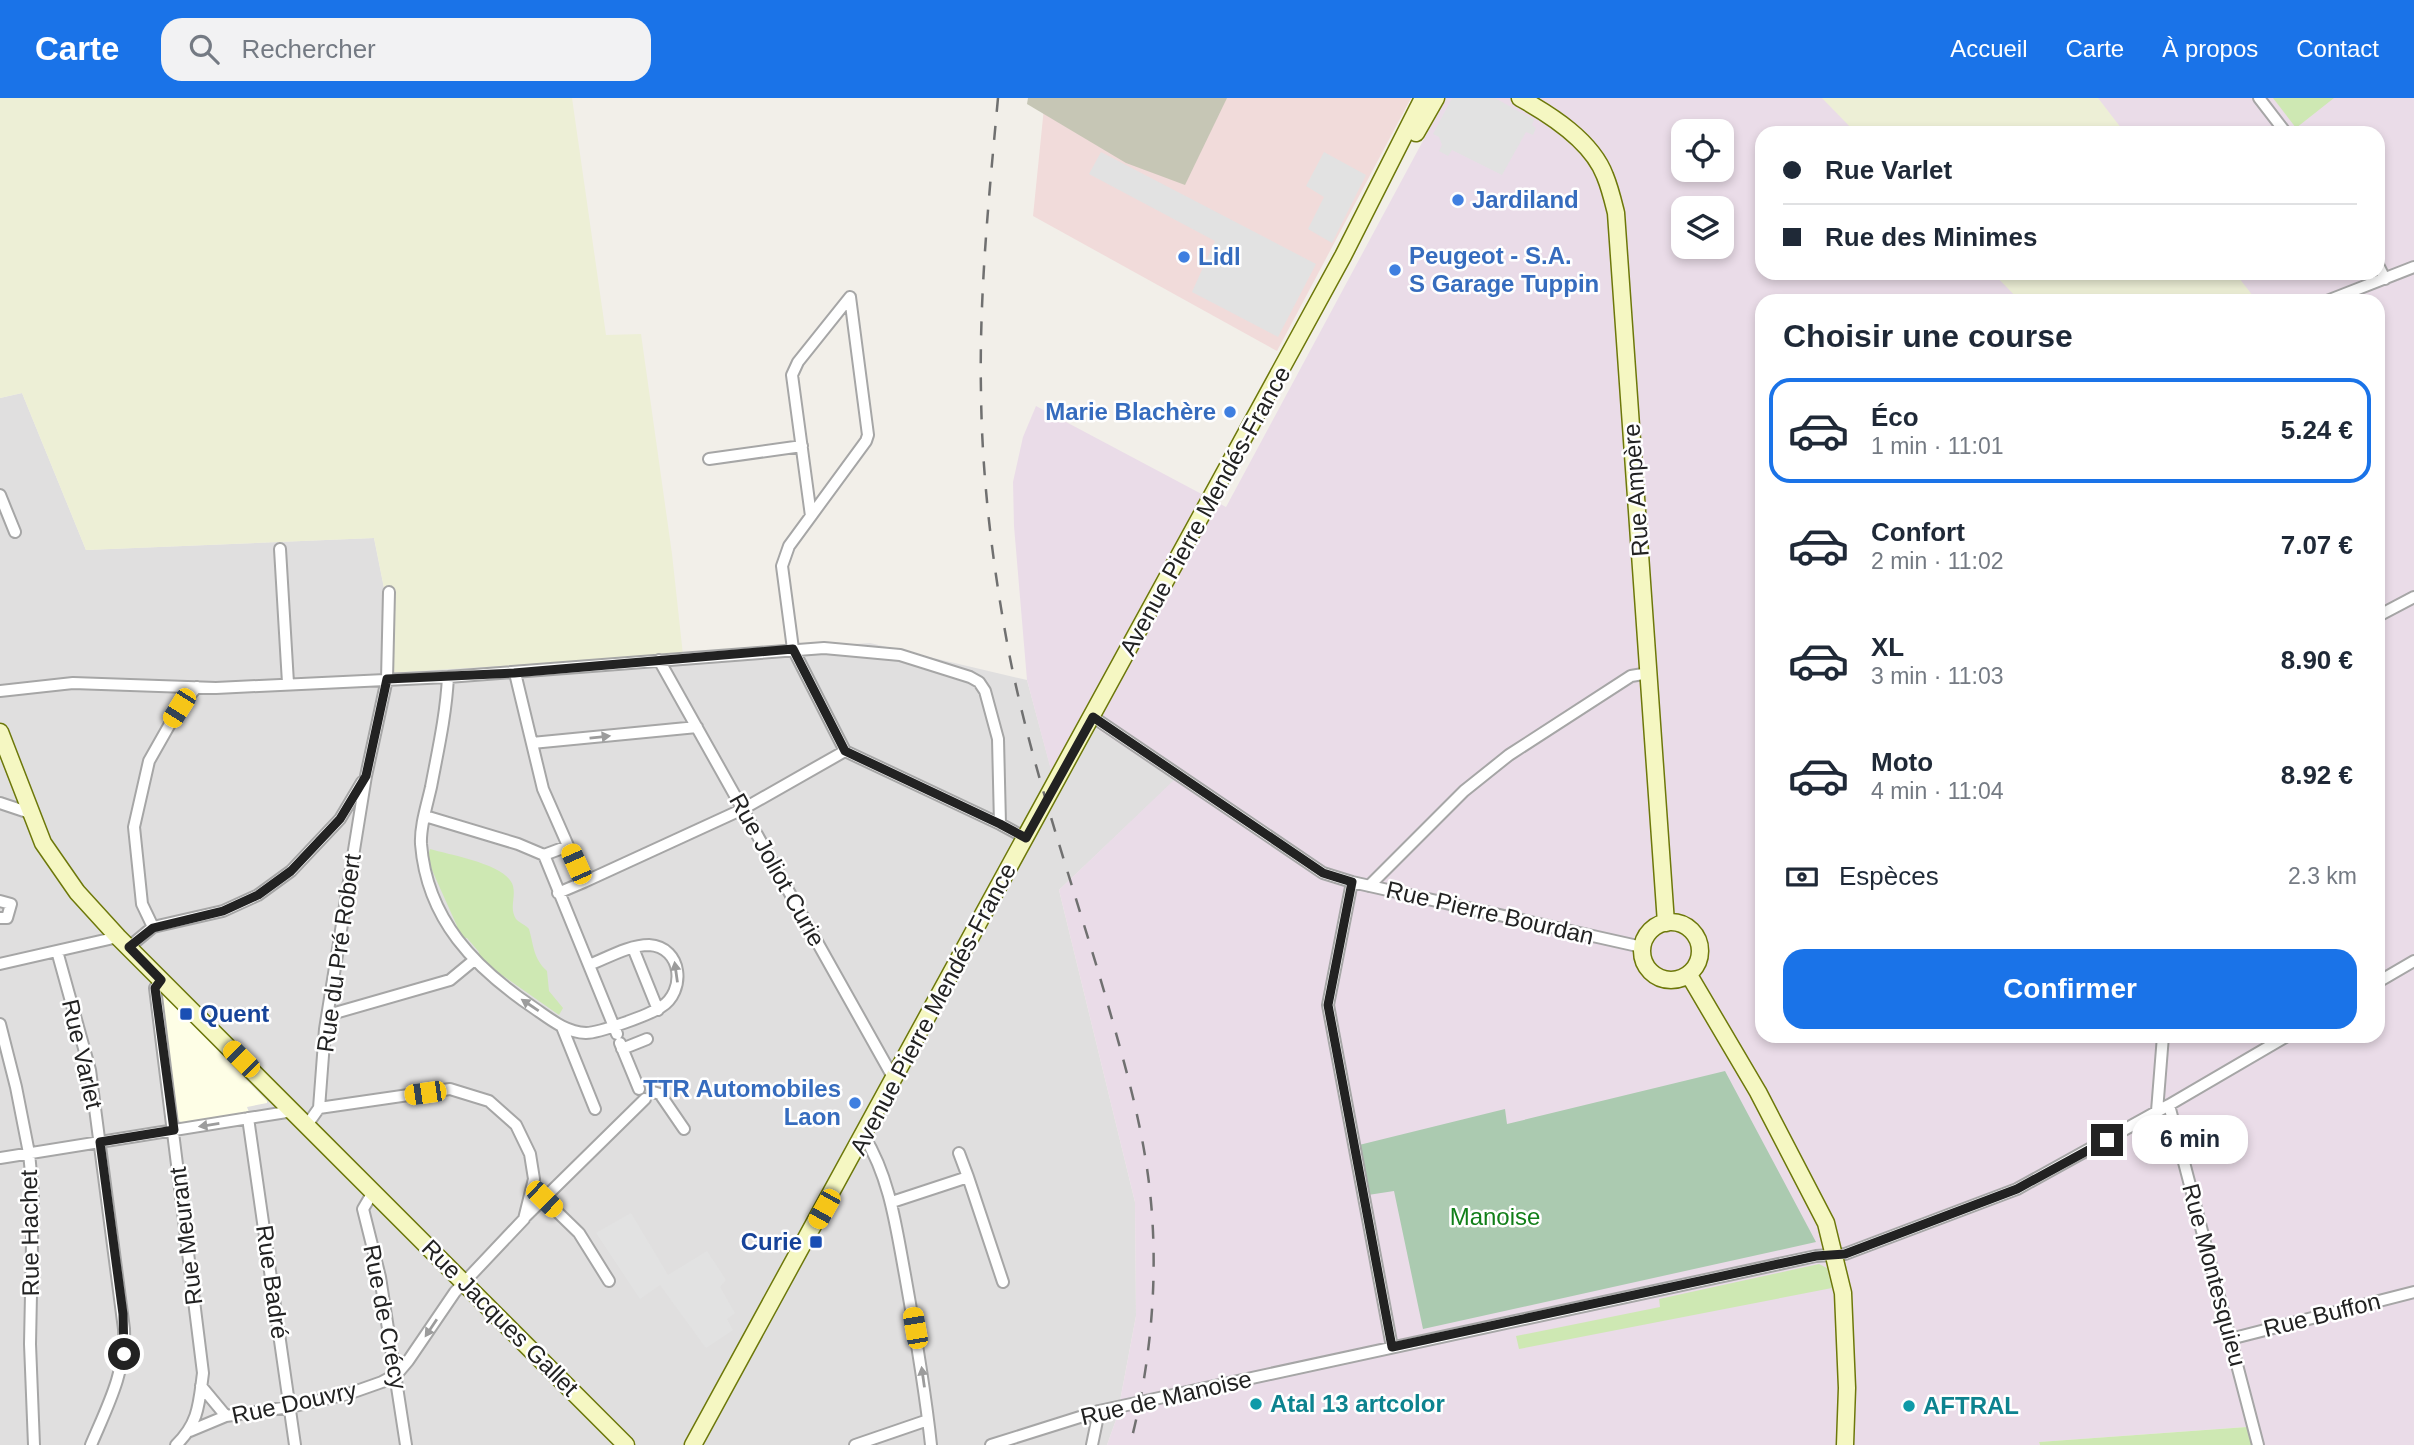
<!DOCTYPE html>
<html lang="fr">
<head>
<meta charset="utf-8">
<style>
	:root { --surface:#fff; --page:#f2f2f3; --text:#1f2937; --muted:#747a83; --line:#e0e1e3; --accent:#1a73e8 }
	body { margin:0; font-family:Helvetica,sans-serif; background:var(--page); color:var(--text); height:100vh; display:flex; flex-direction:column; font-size:26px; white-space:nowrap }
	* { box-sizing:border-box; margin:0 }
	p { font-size:23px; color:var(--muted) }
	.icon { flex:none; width:38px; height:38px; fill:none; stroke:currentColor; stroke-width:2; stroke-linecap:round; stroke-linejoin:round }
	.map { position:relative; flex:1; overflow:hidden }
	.details { position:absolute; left:1755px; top:196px; width:630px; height:749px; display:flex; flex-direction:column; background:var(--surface); border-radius:21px; box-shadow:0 4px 10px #0003 }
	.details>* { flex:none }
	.hud { position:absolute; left:1755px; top:28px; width:630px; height:154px; border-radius:21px; box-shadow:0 4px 10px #0003; display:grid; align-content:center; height:154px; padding:0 28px; background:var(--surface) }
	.controls { position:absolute; left:1671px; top:21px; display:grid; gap:14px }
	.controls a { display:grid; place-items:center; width:63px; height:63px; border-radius:14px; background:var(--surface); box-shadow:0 4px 10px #0003; font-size:35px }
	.end { position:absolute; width:32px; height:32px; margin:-16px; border:9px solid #222; background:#fff; box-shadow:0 0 0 4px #fff }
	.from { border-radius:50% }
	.bubble { position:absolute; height:49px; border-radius:21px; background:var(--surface); box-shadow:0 4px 10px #0003; font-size:23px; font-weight:700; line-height:49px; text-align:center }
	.car { position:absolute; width:21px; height:42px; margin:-21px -10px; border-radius:9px; box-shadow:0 0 5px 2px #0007; background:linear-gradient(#f5c518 24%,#345 0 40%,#f5c518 0 76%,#345 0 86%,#f5c518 0) }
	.hud b { display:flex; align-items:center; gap:24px; height:66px; font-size:26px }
	.hud b+b { border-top:2px solid var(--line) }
	.hud i { width:18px; height:18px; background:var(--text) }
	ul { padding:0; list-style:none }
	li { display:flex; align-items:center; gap:21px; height:105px; margin:0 14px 10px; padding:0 14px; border:4px solid transparent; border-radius:21px }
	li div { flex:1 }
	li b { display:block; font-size:26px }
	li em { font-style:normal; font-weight:700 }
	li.on { border-color:var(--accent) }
	li>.icon { width:63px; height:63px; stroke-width:1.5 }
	h2 { padding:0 28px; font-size:32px; line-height:84px }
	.pay { display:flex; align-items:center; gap:18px; height:77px; padding:0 28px; font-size:26px }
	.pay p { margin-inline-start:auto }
	.action { display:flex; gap:14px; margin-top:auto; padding:14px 28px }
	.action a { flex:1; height:80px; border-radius:21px; background:var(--accent); color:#fff; font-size:28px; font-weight:700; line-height:80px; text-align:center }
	header { display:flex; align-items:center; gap:42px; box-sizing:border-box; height:98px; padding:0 35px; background:var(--accent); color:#fff }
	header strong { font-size:33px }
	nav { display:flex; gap:38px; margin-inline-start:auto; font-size:24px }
	.search { width:490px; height:63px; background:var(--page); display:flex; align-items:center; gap:18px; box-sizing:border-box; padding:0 24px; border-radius:21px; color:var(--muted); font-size:26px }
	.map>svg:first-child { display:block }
</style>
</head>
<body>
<header>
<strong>Carte</strong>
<div class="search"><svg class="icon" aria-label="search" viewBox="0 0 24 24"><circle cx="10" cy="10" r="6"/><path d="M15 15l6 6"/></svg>Rechercher</div>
<nav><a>Accueil</a><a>Carte</a><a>À propos</a><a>Contact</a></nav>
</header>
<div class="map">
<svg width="2414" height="1347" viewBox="0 0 2414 1347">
	<rect width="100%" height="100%" fill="#f2efe9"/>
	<path fill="#e0dfdf" d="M22 295 86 452 374 440 386 500 683 557 870 545 1027 582 1052 675 1084 622 1175 682 1059 792 1135 1104 1136 1218 1117 1319 1107 1347H0V300Z"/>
	<path fill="#f1dbda" d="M1045 0H1411L1277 253 1033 118Z"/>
	<path fill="#eadce8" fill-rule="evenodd" d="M1446 0H2414V1347H2252L2246 1329 2039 1344 2040 1347H1107L1117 1319 1136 1218 1135 1104 1059 792 1174 682 1084 622 1052 676 1027 582 1014 428 1013 384 1023 339 1036 308 1226 409ZM1684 33H1722V72H1684ZM1762 35H2378V175H1762ZM1684 110H1722V149H1684ZM1762 203H2378V938H1762Z"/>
	<path fill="#fefee6" d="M163 896 267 1003V1005L247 1009 250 1017 185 1027 177 1021 160 898Z"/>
	<path fill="#c6c6b5" d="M1028 0H1227L1185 87 1126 65 1027 6Z"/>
	<path fill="#edefd6" d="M0 0H572L606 237 641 236 672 456 683 557 386 575V500L374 440 86 452 22 295 0 300Z
		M1822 0H2098L2125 35H1856Z
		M1993 175H2235L2257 203H2020Z"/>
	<path fill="#cee8b3" d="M2273 0H2334L2296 30Z
		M430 751C450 757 507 766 513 788 516 800 509 810 516 821 519 825 525 826 529 831 534 848 533 860 547 873L549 893 563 910 559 917 476 859 479 854 467 840 462 841 456 832 457 828 427 761Z
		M1819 1166 1827 1170 1832 1190 1519 1251 1516 1238 1660 1209 1659 1201Z
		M2247 1329 2252 1347H2040L2039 1344Z"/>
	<path fill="#abcab0" d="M1725 973 1816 1144 1423 1231 1394 1093 1368 1097 1359 1047 1505 1011 1507 1026Z"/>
	<path fill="#e2e2e2" d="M1452 0H1495L1534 22 1532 27 1536 30 1533 37 1526 34 1502 77 1452 52 1448 58 1439 53 1442 47 1439 39 1433 36Z
		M1101 54 1316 166 1278 239 1192 194 1215 143 1089 76Z
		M1324 54 1366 77 1332 145 1308 131 1324 99 1306 88Z
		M631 1115 668 1177 707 1153 726 1182 720 1189 735 1215 727 1221 733 1232 706 1250 660 1187 640 1201 596 1135Z"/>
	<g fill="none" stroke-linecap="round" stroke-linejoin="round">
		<defs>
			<path id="street" d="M2259 0 2286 35
				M2378 167 2385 181
				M850 199 868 337 866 343 811 418 792 277 798 264Z
				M2327 203 2414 169
				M709 361 802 348
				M0 397 15 434
				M811 418 789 448 782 468 793 551 845 653 1000 726 1026 740
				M280 451 288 585
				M2378 518 2414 499
				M659 562 894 981
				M515 575 543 691 584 784 558 795
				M448 579C446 617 438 652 431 689 427 707 420 728 421 746 427 822 475 870 534 910 550 921 565 934 586 935 599 935 649 917 661 909 686 894 683 849 649 847 629 847 607 860 589 867
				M0 593 73 585 216 590 448 579 824 550 900 557 970 579 979 584 985 593 998 641 1000 726
				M1093 619 1323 775 1352 784 1642 849
				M532 645 697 629
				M0 705 30 715
				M425 718 518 746 544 757
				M568 748 544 757 617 936
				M584 784 743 711 845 653
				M1352 784 1328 907 1392 1249
				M1369 788 1464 693 1509 657 1631 578 1649 575
				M0 803 11 806 7 820H0
				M153 829 142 806 134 729 149 663 179 610 197 589
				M129 849 153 829 223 813 258 797 291 773 340 721 362 684
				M633 850 658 912
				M57 853 90 972 124 1231C126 1274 107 1309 91 1347
				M0 866 118 839
				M161 882 155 890 203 1275C199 1305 199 1325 176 1347
				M2378 884 2414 863
				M328 917 450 882 473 863
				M0 926 16 989 29 1055 33 1096 30 1246 34 1347
				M562 929 595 1011
				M620 945 639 991
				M622 951 647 941
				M653 994 660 996 684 1031
				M2169 1007 2258 1347
				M319 1010 325 931 366 678 387 581 389 494
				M2157 1013 2163 938
				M248 1020 295 1347
				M864 1038C890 1080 896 1129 905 1177 915 1233 925 1290 931 1347
				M959 1055 968 1079
				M0 1060 293 1013
				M373 1094 363 1111 380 1179 406 1347
				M544 1101 579 1135 609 1183
				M892 1104 968 1079 1003 1184
				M525 1119 645 1001
				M2230 1241 2414 1194
				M201 1288 226 1318
				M190 1333 226 1318 290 1309 348 1296 382 1284 397 1276 408 1263 455 1194 524 1121 534 1081 530 1056 516 1027 489 1003 450 991 319 1010 307 1027
				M855 1347 928 1322
				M991 1347 1099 1313 1816 1158 1845 1156 2017 1091 2169 1007 2287 938
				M1092 1347 1099 1313"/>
			<path id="secondary" d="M1520 0C1551 17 1592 43 1605 78 1610 90 1613 103 1616 115L1666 825
				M1416 35 1436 0
				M0 634 43 745 77 794 118 839 626 1347
				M1642 853a29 29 0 1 1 58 0a29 29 0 1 1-58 0Z
				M1689 877 1758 994 1826 1125 1843 1195 1847 1290 1845 1347
				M693 1347 1343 158 1423 0"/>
		</defs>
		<use href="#street" stroke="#a6a6a6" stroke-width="14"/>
		<use href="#secondary" stroke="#6d780a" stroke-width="19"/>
		<use href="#street" stroke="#fff" stroke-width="10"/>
		<use href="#secondary" stroke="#f5f7c2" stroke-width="16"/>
		<path stroke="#707070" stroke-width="2.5" stroke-dasharray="14 14" stroke-linecap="butt" d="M998 0C989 98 979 197 981 295 982 383 993 470 1009 555 1032 672 1073 786 1106 900 1124 963 1143 1028 1150 1094 1159 1178 1151 1266 1130 1347"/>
	</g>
	<defs><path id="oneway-solid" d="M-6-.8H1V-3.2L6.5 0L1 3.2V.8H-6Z" transform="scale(1.75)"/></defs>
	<g fill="#9c9c9c">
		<use href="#oneway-solid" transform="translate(600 639) rotate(-6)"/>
		<use href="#oneway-solid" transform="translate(676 874) rotate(-98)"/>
		<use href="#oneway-solid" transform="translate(530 907) rotate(-146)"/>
		<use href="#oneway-solid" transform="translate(209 1027) rotate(171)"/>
		<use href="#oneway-solid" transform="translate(431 1230) rotate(124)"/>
		<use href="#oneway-solid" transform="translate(923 1279) rotate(-98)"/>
	</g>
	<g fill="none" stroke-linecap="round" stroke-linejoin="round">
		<path stroke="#222" stroke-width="9" d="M124 1256 123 1216 100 1044 174 1032 155 890 161 882 129 849 153 830 223 813 258 797 291 773 340 721 366 678 387 581 514 575 793 551 845 653 1000 726 1026 740 1093 619 1323 775 1352 784 1328 907 1392 1249 1816 1158 1845 1156 2017 1091 2107 1042"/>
	</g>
	<g fill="#3f7fe0" stroke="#fff" stroke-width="2.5">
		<circle cx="1458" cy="102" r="7"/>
		<circle cx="1184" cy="159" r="7"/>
		<circle cx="1395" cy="172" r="7"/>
		<circle cx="1230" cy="314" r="7"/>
		<circle cx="855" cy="1005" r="7"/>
	</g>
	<g fill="#1a4fb4" stroke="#fff" stroke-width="2.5">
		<rect x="179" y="909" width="14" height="14" rx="3.5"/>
		<rect x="809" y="1137" width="14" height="14" rx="3.5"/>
	</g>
	<g fill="#0f9aa8" stroke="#fff" stroke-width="2.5">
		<circle cx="1256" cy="1306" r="7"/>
		<circle cx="1909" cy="1308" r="7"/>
	</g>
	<g text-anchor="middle" stroke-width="5" stroke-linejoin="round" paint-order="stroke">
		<g font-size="24" font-weight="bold" fill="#366cbe" stroke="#fff" text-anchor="start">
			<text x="1472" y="110">Jardiland</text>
			<text x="1409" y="166">Peugeot - S.A.<tspan x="1409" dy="28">S Garage Tuppin</tspan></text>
			<text x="1198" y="167">Lidl</text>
			<text x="1216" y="322" text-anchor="end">Marie Blachère</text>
			<text x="841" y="999" text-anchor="end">TTR Automobiles<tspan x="841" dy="28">Laon</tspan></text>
		</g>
		<g font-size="24" fill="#222" stroke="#fff">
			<text transform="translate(1636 392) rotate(-94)" y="8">Rue Ampère</text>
			<text transform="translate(1205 413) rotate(-61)" y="8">Avenue Pierre Mendés-France</text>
			<text transform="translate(777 772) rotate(61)" y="8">Rue Joliot Curie</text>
			<text transform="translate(1490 815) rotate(13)" y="8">Rue Pierre Bourdan</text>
			<text transform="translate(339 855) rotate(-82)" y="8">Rue du Pré Robert</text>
			<text transform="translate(933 911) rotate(-62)" y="8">Avenue Pierre Mendés-France</text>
			<text transform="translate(82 956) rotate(77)" y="8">Rue Varlet</text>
			<text transform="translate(30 1135) rotate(-91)" y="8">Rue Hachet</text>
			<text transform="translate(186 1138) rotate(-97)" y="8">Rue Meurant</text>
			<text transform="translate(2214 1177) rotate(75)" y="8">Rue Montesquieu</text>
			<text transform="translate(272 1184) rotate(82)" y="8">Rue Badré</text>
			<text transform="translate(2322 1217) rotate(-14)" y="8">Rue Buffon</text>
			<text transform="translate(385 1219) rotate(79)" y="8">Rue de Crécy</text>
			<text transform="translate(500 1220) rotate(45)" y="8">Rue Jacques Gallet</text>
			<text transform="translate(1166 1300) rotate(-13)" y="8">Rue de Manoise</text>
			<text transform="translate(294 1305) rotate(-12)" y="8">Rue Douvry</text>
		</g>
		<g font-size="24" font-weight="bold" fill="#164399" stroke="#fff" text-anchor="start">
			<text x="200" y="924">Quent</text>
			<text x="802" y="1152" text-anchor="end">Curie</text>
		</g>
		<g font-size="24" fill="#117f19" stroke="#fff">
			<text x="1495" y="1127">Manoise</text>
		</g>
		<g font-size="24" font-weight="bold" fill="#0d838f" stroke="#fff" text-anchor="start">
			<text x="1270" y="1314">Atal 13 artcolor</text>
			<text x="1923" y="1316">AFTRAL</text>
		</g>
	</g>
</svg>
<div class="controls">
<a><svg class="icon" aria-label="locate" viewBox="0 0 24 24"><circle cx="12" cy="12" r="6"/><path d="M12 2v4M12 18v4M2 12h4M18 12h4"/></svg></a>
<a><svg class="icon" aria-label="layers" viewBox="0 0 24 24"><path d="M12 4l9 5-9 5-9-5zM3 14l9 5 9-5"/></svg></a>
</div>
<i class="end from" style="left:124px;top:1256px"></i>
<i class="end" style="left:2107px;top:1042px"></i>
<div class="bubble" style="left:2132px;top:1017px;width:116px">6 min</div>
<i class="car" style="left:179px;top:610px;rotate:212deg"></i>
<i class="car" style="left:576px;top:766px;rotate:336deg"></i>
<i class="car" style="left:241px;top:961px;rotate:315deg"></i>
<i class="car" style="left:425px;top:995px;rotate:262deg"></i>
<i class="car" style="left:544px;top:1101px;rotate:134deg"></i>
<i class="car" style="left:824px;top:1111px;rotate:209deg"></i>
<i class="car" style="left:915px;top:1230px;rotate:350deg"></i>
<div class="hud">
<b><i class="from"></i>Rue Varlet</b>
<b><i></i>Rue des Minimes</b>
</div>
<section class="details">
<h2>Choisir une course</h2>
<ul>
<li class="on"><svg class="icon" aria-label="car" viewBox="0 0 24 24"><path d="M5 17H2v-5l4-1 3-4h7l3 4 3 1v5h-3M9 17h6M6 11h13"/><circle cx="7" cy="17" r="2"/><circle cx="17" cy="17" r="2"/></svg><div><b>Éco</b><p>1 min · 11:01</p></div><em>5.24 €</em></li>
<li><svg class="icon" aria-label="car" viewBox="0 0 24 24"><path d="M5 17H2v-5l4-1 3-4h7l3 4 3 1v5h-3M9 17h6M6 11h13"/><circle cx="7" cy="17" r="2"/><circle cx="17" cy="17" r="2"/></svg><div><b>Confort</b><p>2 min · 11:02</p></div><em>7.07 €</em></li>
<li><svg class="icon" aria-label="car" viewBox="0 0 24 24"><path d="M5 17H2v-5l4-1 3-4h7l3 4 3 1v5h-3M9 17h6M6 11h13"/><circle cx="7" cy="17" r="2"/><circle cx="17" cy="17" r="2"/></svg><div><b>XL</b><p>3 min · 11:03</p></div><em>8.90 €</em></li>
<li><svg class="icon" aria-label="car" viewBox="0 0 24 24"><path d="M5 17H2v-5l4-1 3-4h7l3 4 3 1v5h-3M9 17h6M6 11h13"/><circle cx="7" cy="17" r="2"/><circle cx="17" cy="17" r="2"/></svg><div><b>Moto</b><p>4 min · 11:04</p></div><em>8.92 €</em></li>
</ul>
<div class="pay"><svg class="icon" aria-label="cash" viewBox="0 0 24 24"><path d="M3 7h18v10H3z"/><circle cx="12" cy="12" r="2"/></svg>Espèces<p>2.3 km</p></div>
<div class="action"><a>Confirmer</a></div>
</section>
</div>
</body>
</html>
